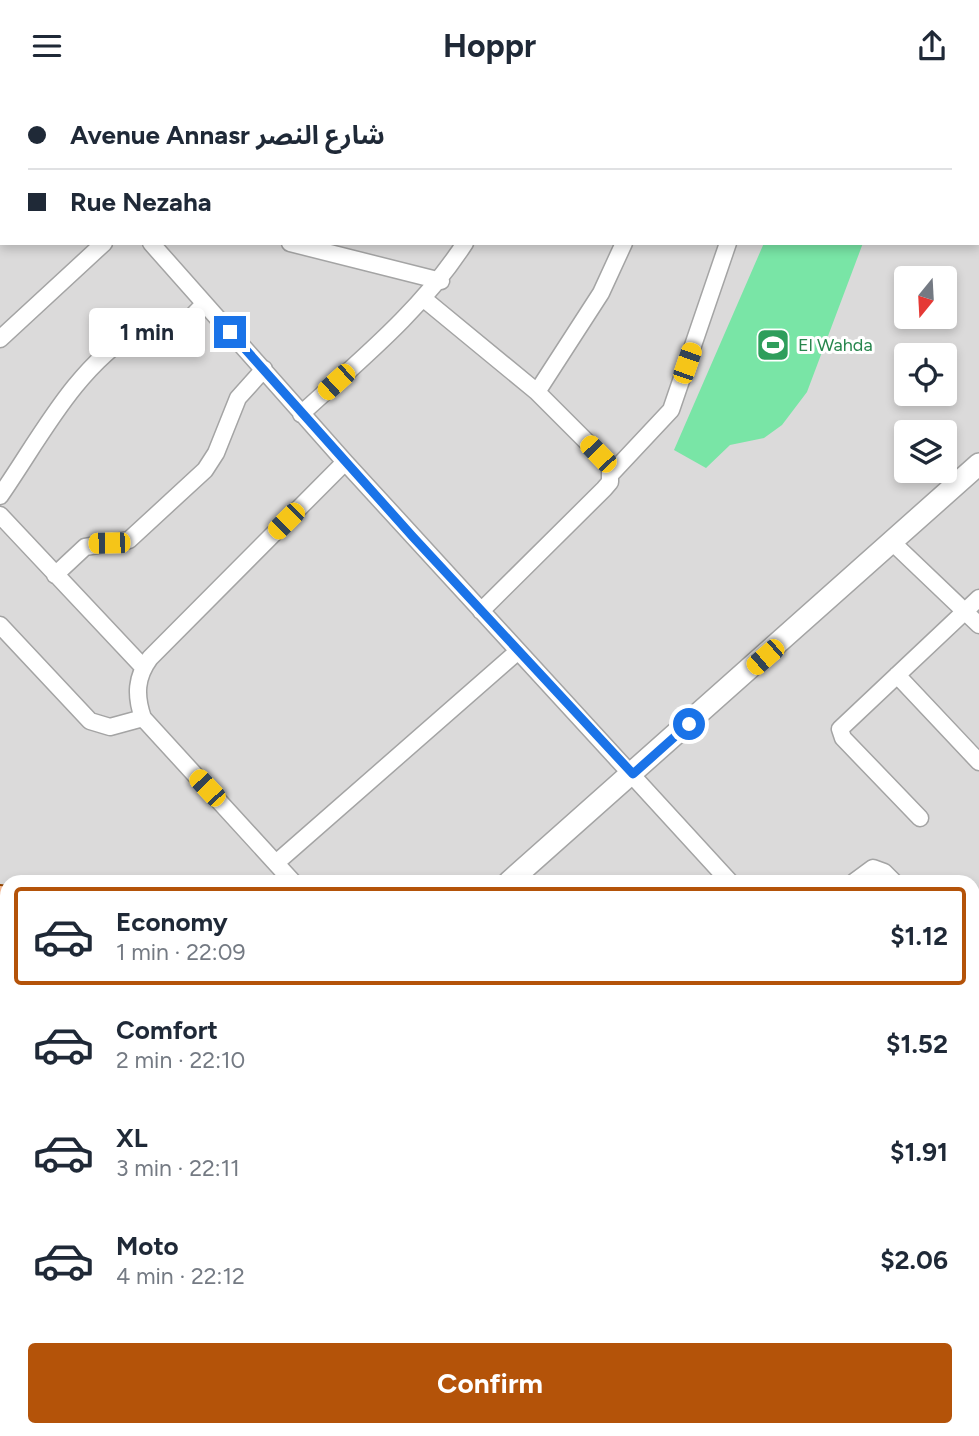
<!DOCTYPE html>
<html lang="en">
<head>
<meta charset="utf-8">
<style>
	:root { --surface:#fff; --page:#f6f6f7; --text:#1f2937; --muted:#747a83; --line:#e0e1e3; --accent:#b45309 }
	body { margin:0; font-family:Figtree,"Noto Sans Arabic",sans-serif; background:var(--page); color:var(--text); height:100vh; display:flex; flex-direction:column; font-size:26px; white-space:nowrap }
	* { box-sizing:border-box; margin:0 }
	p { font-size:23px; color:var(--muted) }
	.icon { flex:none; width:38px; height:38px; fill:none; stroke:currentColor; stroke-width:2; stroke-linecap:round; stroke-linejoin:round }
	.map { position:relative; flex:1; overflow:hidden }
	.details { position:absolute; left:0px; top:784px; width:980px; height:562px; display:flex; flex-direction:column; background:var(--surface); border-radius:21px 21px 0 0; box-shadow:0 4px 10px #0003 }
	.details>* { flex:none }
	.top-card { position:absolute; left:0px; top:0px; width:980px; height:154px; box-shadow:0 4px 10px #0003; display:grid; align-content:center; height:154px; padding:0 28px; background:var(--surface) }
	.needle { width:46px; rotate:198deg }
	.tools { position:absolute; left:894px; top:175px; display:grid; gap:14px }
	.tools a { display:grid; place-items:center; width:63px; height:63px; border-radius:7px; background:var(--surface); box-shadow:0 4px 10px #0003; font-size:35px }
	.end { position:absolute; width:32px; height:32px; margin:-16px; border:9px solid #1a73e8; background:#fff; box-shadow:0 0 0 4px #fff }
	.from { border-radius:50% }
	.bubble { position:absolute; height:49px; border-radius:7px; background:var(--surface); box-shadow:0 4px 10px #0003; font-size:23px; font-weight:700; line-height:49px; text-align:center }
	.car { position:absolute; width:21px; height:42px; margin:-21px -10px; border-radius:9px; box-shadow:0 0 5px 2px #0007; background:linear-gradient(#f5c518 24%,#345 0 40%,#f5c518 0 76%,#345 0 86%,#f5c518 0) }
	.top-card b { display:flex; align-items:center; gap:24px; height:66px; font-size:26px }
	.top-card b+b { border-top:2px solid var(--line) }
	.top-card i { width:18px; height:18px; background:var(--text) }
	ul { padding:12px 0 0; list-style:none }
	li { display:flex; align-items:center; gap:21px; height:98px; margin:0 14px 10px; padding:0 14px; border:4px solid transparent; border-radius:7px }
	li div { flex:1 }
	li b { display:block; font-size:26px }
	li em { font-style:normal; font-weight:700 }
	li.on { border-color:var(--accent) }
	li>.icon { width:63px; height:63px; stroke-width:1.5 }
	.button { display:flex; gap:14px; margin-top:auto; padding:14px 28px }
	.button a { flex:1; height:80px; border-radius:7px; background:var(--accent); color:#fff; font-size:28px; font-weight:700; line-height:80px; text-align:center }
	header { display:flex; justify-content:space-between; align-items:center; height:91px; padding:0 28px; background:var(--surface); font-size:32px; font-weight:700 }
	.map>svg:first-child { display:block }
</style>
</head>
<body>
<header><svg class="icon" aria-label="menu" viewBox="0 0 24 24"><path d="M4 6h16M4 12h16M4 18h16"/></svg>Hoppr<svg class="icon" aria-label="share" viewBox="0 0 24 24"><path d="M12 15V3M7 8l5-5 5 5M5 13v7h14v-7"/></svg></header>
<div class="map">
<svg width="979" height="1345" viewBox="0 0 979 1345">
	<rect width="100%" height="100%" fill="#efe8e2"/>
	<path fill="#dbdada" fill-rule="evenodd" d="M0 0H979V1226L973 1229V791H7V846L0 839ZM2 2H978V152H2ZM906 187H945V226H906ZM906 264H945V303H906ZM906 341H945V380H906Z
		M502 1339H755L743 1345H509Z"/>
	<path fill="#ddd9d4" d="M0 858 7 865V1339H488L494 1345H0Z
		M979 1230V1345H747L759 1339H973V1233Z"/>
	<path fill="#79e5a6" d="M764 152H863L807 301 782 334 764 347 730 354 706 377 674 359Z"/>
	<g fill="none" stroke-linecap="round" stroke-linejoin="round">
		<defs>
			<path id="minor" d="M15 0 16 2
				M51 0 56 2
				M138 2 139 0
				M395 2V0
				M542 2 543 0
				M689 2V0
				M780 2 781 0
				M0 72 2 68
				M151 152 345 371 730 791
				M290 152 441 190
				M424 208 537 301 610 374V391L604 398 481 520
				M0 248 104 152
				M537 301 601 202 624 152
				M301 323C360 269 421 220 465 152
				M611 383 671 319 728 152
				M0 405C41 346 74 278 137 239L160 250 170 248 203 214
				M0 424 143 576
				M892 451 979 534
				M55 484 85 456 129 449 205 379 216 362 238 307 264 278
				M0 534 90 630 110 636 143 627
				M897 584 979 671
				M920 727 843 647 840 638 979 507
				M276 772 517 561
				M293 791 143 627C135 604 136 586 150 567L345 371
				M854 791 873 777 884 781 894 791
				M973 873 979 879
				M973 1057 979 1063"/>
			<path id="tertiary" d="M509 791 979 373"/>
			<path id="primary" d="M0 808 7 815
				M973 1192 979 1189"/>
		</defs>
		<use href="#minor" stroke="#a4a4a4" stroke-width="19"/>
		<use href="#tertiary" stroke="#a4a4a4" stroke-width="24"/>
		<use href="#primary" stroke="#964700" stroke-width="30"/>
		<use href="#minor" stroke="#fff" stroke-width="16"/>
		<use href="#tertiary" stroke="#fff" stroke-width="21"/>
		<use href="#primary" stroke="#ffbe97" stroke-width="26"/>
	</g>
	<g fill="none" stroke-linecap="round" stroke-linejoin="round">
		<path stroke="#1a73e8" stroke-width="9" d="M230 241 413 446 633 683 689 633"/>
	</g>
	<defs>
		<symbol id="stadium-square" viewBox="-11 -11 22 22"><rect x="-9" y="-9" width="18" height="18" rx="4" fill="#2e9e5b" stroke="#fff"/><path d="M0-5a6.5 5 0 1 0 0 10a6.5 5 0 1 0 0-10ZM-3.5-1.8h7v3.6h-7Z" fill="#fff"/></symbol>
	</defs>
	<g fill-rule="evenodd">
		<use href="#stadium-square" x="754" y="235" width="38" height="38"/>
	</g>
	<g text-anchor="middle" stroke-width="6" stroke-linejoin="round" paint-order="stroke">
		<g font-size="18" fill="#27864d" stroke="#fff" text-anchor="start">
			<text x="798" y="260">El Wahda</text>
		</g>
	</g>
</svg>
<div class="tools">
<a><svg class="needle" viewBox="-14 -14 28 28"><path d="M0-13l5 13h-10z" fill="#e53935"/><path d="M0 13l5-13h-10z" fill="#747a83"/></svg></a>
<a><svg class="icon" aria-label="locate" viewBox="0 0 24 24"><circle cx="12" cy="12" r="6"/><path d="M12 2v4M12 18v4M2 12h4M18 12h4"/></svg></a>
<a><svg class="icon" aria-label="layers" viewBox="0 0 24 24"><path d="M12 4l9 5-9 5-9-5zM3 14l9 5 9-5"/></svg></a>
</div>
<i class="end from" style="left:689px;top:633px"></i>
<i class="end" style="left:230px;top:241px"></i>
<div class="bubble" style="left:89px;top:217px;width:116px">1 min</div>
<i class="car" style="left:687px;top:272px;rotate:19deg"></i>
<i class="car" style="left:336px;top:291px;rotate:228deg"></i>
<i class="car" style="left:598px;top:363px;rotate:316deg"></i>
<i class="car" style="left:286px;top:430px;rotate:225deg"></i>
<i class="car" style="left:109px;top:452px;rotate:269deg"></i>
<i class="car" style="left:765px;top:566px;rotate:229deg"></i>
<i class="car" style="left:207px;top:697px;rotate:317deg"></i>
<div class="top-card">
<b><i class="from"></i>Avenue Annasr شارع النصر</b>
<b><i></i>Rue Nezaha</b>
</div>
<section class="details">
<ul>
<li class="on"><svg class="icon" aria-label="car" viewBox="0 0 24 24"><path d="M5 17H2v-5l4-1 3-4h7l3 4 3 1v5h-3M9 17h6M6 11h13"/><circle cx="7" cy="17" r="2"/><circle cx="17" cy="17" r="2"/></svg><div><b>Economy</b><p>1 min · 22:09</p></div><em>$1.12</em></li>
<li><svg class="icon" aria-label="car" viewBox="0 0 24 24"><path d="M5 17H2v-5l4-1 3-4h7l3 4 3 1v5h-3M9 17h6M6 11h13"/><circle cx="7" cy="17" r="2"/><circle cx="17" cy="17" r="2"/></svg><div><b>Comfort</b><p>2 min · 22:10</p></div><em>$1.52</em></li>
<li><svg class="icon" aria-label="car" viewBox="0 0 24 24"><path d="M5 17H2v-5l4-1 3-4h7l3 4 3 1v5h-3M9 17h6M6 11h13"/><circle cx="7" cy="17" r="2"/><circle cx="17" cy="17" r="2"/></svg><div><b>XL</b><p>3 min · 22:11</p></div><em>$1.91</em></li>
<li><svg class="icon" aria-label="car" viewBox="0 0 24 24"><path d="M5 17H2v-5l4-1 3-4h7l3 4 3 1v5h-3M9 17h6M6 11h13"/><circle cx="7" cy="17" r="2"/><circle cx="17" cy="17" r="2"/></svg><div><b>Moto</b><p>4 min · 22:12</p></div><em>$2.06</em></li>
</ul>
<div class="button"><a>Confirm</a></div>
</section>
</div>
</body>
</html>
